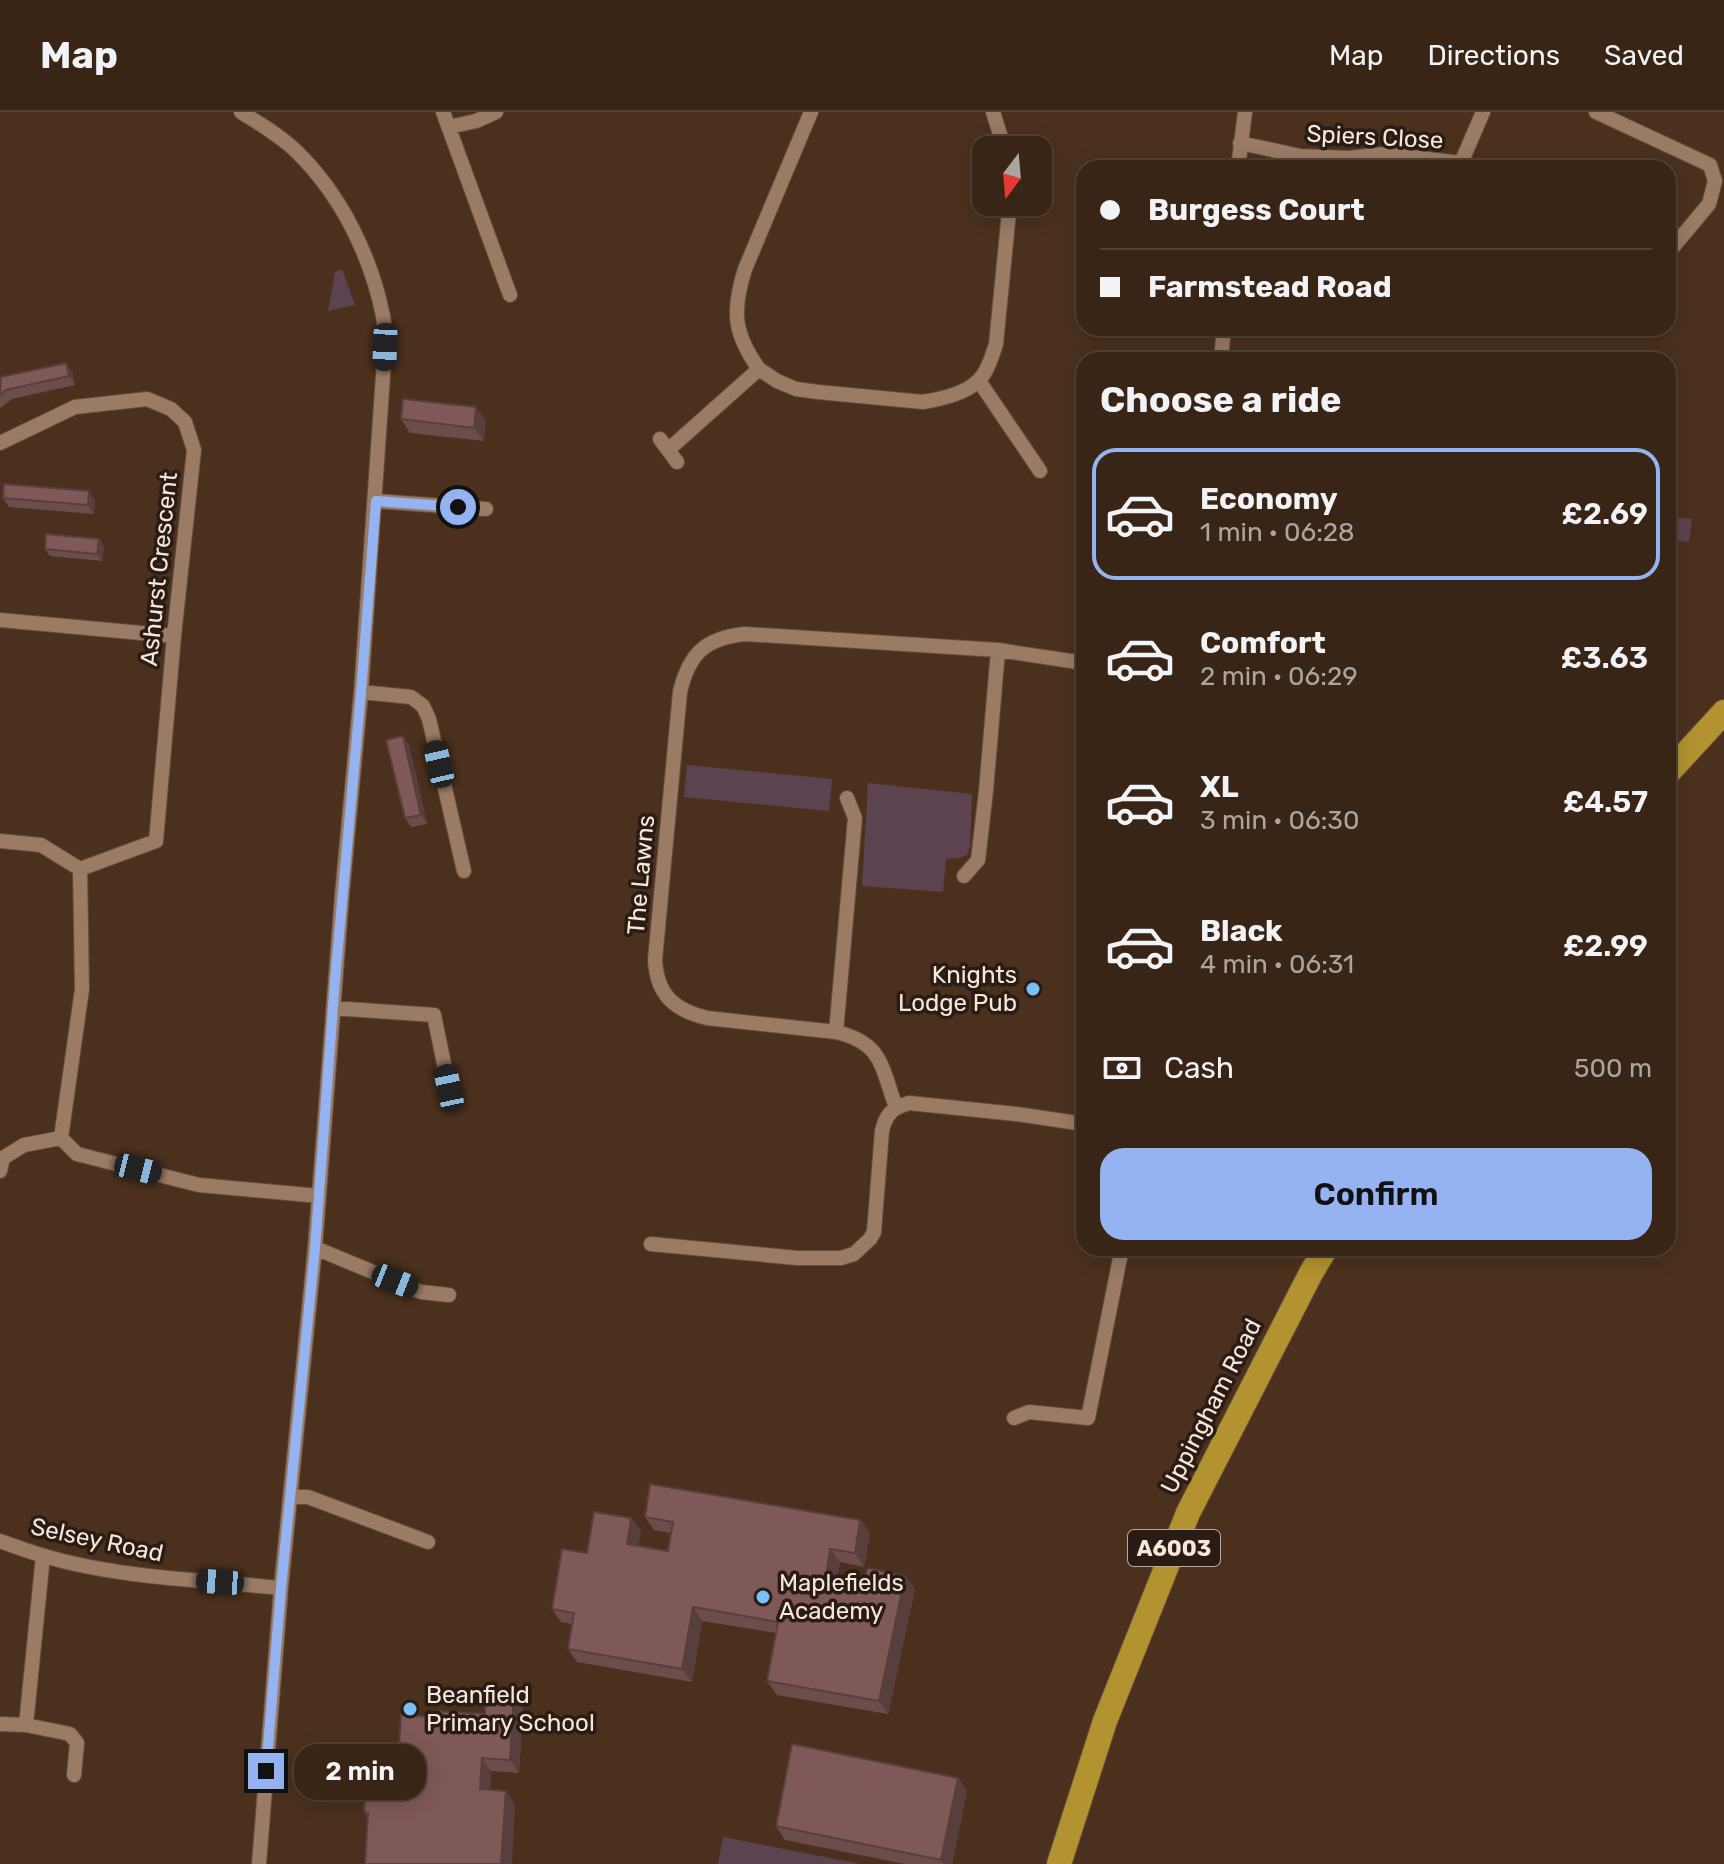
<!DOCTYPE html>
<html lang="en">
<head>
<meta charset="utf-8">
<style>
	:root { --surface:#382516; --page:#433123; --text:#f1f3f6; --muted:#aba5a1; --line:#524235; --accent:#95b2f1 }
	body { margin:0; font-family:Rubik,sans-serif; background:var(--page); color:var(--text); height:100vh; display:flex; flex-direction:column; font-size:30px; white-space:nowrap }
	* { box-sizing:border-box; margin:0 }
	p { font-size:26px; color:var(--muted) }
	.icon { flex:none; width:44px; height:44px; fill:none; stroke:currentColor; stroke-width:2; stroke-linecap:round; stroke-linejoin:round }
	.map { position:relative; flex:1; overflow:hidden }
	.drawer { position:absolute; left:1076px; top:240px; width:600px; height:904px; display:flex; flex-direction:column; background:var(--surface); border-radius:24px; box-shadow:0 4px 20px #0003,0 0 0 2px var(--line) }
	.drawer>* { flex:none }
	.top-card { position:absolute; left:1076px; top:48px; width:600px; height:176px; border-radius:24px; box-shadow:0 4px 20px #0003,0 0 0 2px var(--line); display:grid; align-content:center; height:176px; padding:0 24px; background:var(--surface) }
	.needle { width:52px; rotate:196deg }
	.controls { position:absolute; left:972px; top:24px; display:grid; gap:16px }
	.controls a { display:grid; place-items:center; width:80px; height:80px; border-radius:16px; background:var(--surface); box-shadow:0 4px 20px #0003,0 0 0 2px var(--line); font-size:40px }
	.end { position:absolute; width:36px; height:36px; margin:-18px; border:10px solid #95b2f1; background:#111; box-shadow:0 0 0 4px #111 }
	.from { border-radius:50% }
	.bubble { position:absolute; height:56px; border-radius:24px; background:var(--surface); box-shadow:0 4px 20px #0003,0 0 0 2px var(--line); font-size:26px; font-weight:600; line-height:56px; text-align:center }
	.car { position:absolute; width:24px; height:48px; margin:-24px -12px; border-radius:10px; box-shadow:0 0 6px 2px #0007; background:linear-gradient(#222 24%,#8ab4d8 0 40%,#222 0 76%,#8ab4d8 0 86%,#222 0) }
	.top-card b { display:flex; align-items:center; gap:28px; height:76px; font-size:30px }
	.top-card b+b { border-top:2px solid var(--line) }
	.top-card i { width:20px; height:20px; background:var(--text) }
	ul { padding:0; list-style:none }
	li { display:flex; align-items:center; gap:24px; height:132px; margin:0 16px 12px; padding:0 8px; border:4px solid transparent; border-radius:24px }
	li div { flex:1 }
	li b { display:block; font-size:30px }
	li em { font-style:normal; font-weight:600 }
	li.active { border-color:var(--accent) }
	li>.icon { width:72px; height:72px; stroke-width:1.5 }
	h2 { padding:0 24px; font-size:36px; line-height:96px }
	.pay { display:flex; align-items:center; gap:20px; height:88px; padding:0 24px; font-size:30px }
	.pay p { margin-inline-start:auto }
	.button { display:flex; gap:16px; margin-top:auto; padding:16px 24px }
	.button a { flex:1; height:92px; border-radius:24px; background:var(--accent); color:#111; font-size:32px; font-weight:600; line-height:92px; text-align:center }
	header { display:flex; align-items:center; gap:48px; box-sizing:border-box; height:112px; padding:0 40px; background:var(--surface); border-bottom:2px solid var(--line) }
	header strong { font-size:38px }
	nav { display:flex; gap:44px; margin-inline-start:auto; font-size:28px }
	.map>svg:first-child { display:block }
</style>
</head>
<body>
<header>
<strong>Map</strong>
<nav><a>Map</a><a>Directions</a><a>Saved</a></nav>
</header>
<div class="map">
<svg width="1724" height="1752" viewBox="0 0 1724 1752">
	<rect width="100%" height="100%" fill="#4b311d"/>
	<path fill="#5d4350" d="M342 157 355 193 328 199 335 160Z
		M1668 405 1692 407 1689 430 1668 428Z
		M687 653 832 667 829 699 684 685Z
		M868 671 972 682 970 735 967 743 959 746 946 747 943 780 862 774Z
		M723 1725 861 1752H718Z"/>
	<g fill="none" stroke-linecap="round" stroke-linejoin="round">
		<defs>
			<path id="street" d="M241 0C260 12 281 24 297 40 341 83 371 144 383 204 385 213 384 224 385 235L361 580 342 783 315 1136 281 1476 259 1752
				M443 0 510 183
				M993 0 1005 38
				M1596 0 1710 53 1715 69 1709 92 1668 141
				M449 15 476 9 496 0
				M1240 31 1300 44 1349 46 1385 42 1461 51
				M1238 56 1245 0
				M1463 56 1461 51 1483 0
				M1221 248 1224 216
				M759 257C733 221 732 198 745 157L811 0
				M979 269 1040 359
				M660 327 677 350
				M0 331 75 295 147 287 171 297 185 310 194 338 174 524 156 729 80 757
				M668 338 759 257 777 269 796 277 818 280 923 290C940 287 966 282 979 268 988 259 992 244 996 232L1010 90
				M376 389 486 397
				M0 508 174 524
				M361 580 411 585 423 594 429 607 464 759
				M847 686 855 706 836 920 707 906C674 898 657 883 655 848L680 580C689 541 706 526 745 522L998 538 1084 551
				M0 729 41 733 80 757 82 877 61 1026 77 1042 199 1073 319 1084
				M964 764 978 748 986 679 998 538
				M333 896 434 903 449 976
				M836 920C883 931 881 955 896 995
				M0 1059 3 1046 24 1033 61 1026
				M651 1132 797 1146H841L854 1142 870 1127 874 1120 882 1019C886 1002 892 996 909 991L1016 1002 1084 1012
				M315 1136 421 1180 449 1183
				M1014 1306 1029 1300 1088 1306 1122 1136
				M291 1385H308L428 1430
				M0 1429C14 1434 27 1439 41 1443 116 1466 203 1468 281 1476
				M43 1444 26 1613 70 1622 77 1631 74 1663
				M0 1612 26 1613"/>
			<path id="highway" d="M1668 661 1724 600
				M1059 1752 1105 1609 1188 1401 1311 1161 1326 1136"/>
		</defs>
		<use href="#street" stroke="#654e3c" stroke-width="16"/>
		<use href="#highway" stroke="#654e3c" stroke-width="26"/>
		<use href="#street" stroke="#9a7b66" stroke-width="14"/>
		<use href="#highway" stroke="#b2932f" stroke-width="24"/>
	</g>
	<path fill="#6d4d4c" d="M72 260 75 273 12 287 0 296V266Z
		M401 307 486 309 484 329 410 321Z
		M3 386 95 388 94 402 9 395Z
		M99 427 104 434 102 449 50 444 45 437Z
		M403 624 409 633 427 712 411 715 405 706Z
		M645 1405 860 1408 870 1421 864 1455 840 1450 837 1468 862 1473 915 1477 888 1602 777 1583 767 1569 776 1521 702 1509 692 1570 577 1550 568 1537 572 1512 561 1510 552 1497 587 1441 631 1406 641 1419 638 1434 668 1439 671 1421 654 1418Z
		M523 1595 519 1661 491 1659 490 1678 506 1679 515 1693 368 1706 364 1700 396 1680 430 1605 485 1602Z
		M958 1666 967 1679 952 1752H905L785 1728 776 1714Z"/>
	<path fill="#593e3e" d="M66 251 72 260 75 273 69 264Z
		M476 295 486 309 484 329 474 316Z
		M89 379 95 388 94 402 88 393Z
		M99 427 104 434 102 449 97 442Z
		M403 624 409 633 427 712 421 703Z
		M631 1406 641 1419 636 1445 627 1432Z
		M860 1408 870 1421 864 1455 855 1441Z
		M830 1437 840 1450 835 1480 826 1466Z
		M905 1464 915 1477 888 1602 879 1589Z
		M693 1495 702 1509 692 1570 682 1557Z
		M514 1581 523 1595 519 1661 510 1648Z
		M482 1646 491 1659 489 1691 480 1677Z
		M958 1666 967 1679 952 1752H944L941 1748Z
		M506 1679 515 1693 512 1752H501Z"/>
	<path fill="#7f5958" stroke="#593e3e" stroke-width="2" d="M66 251 69 264 6 278 0 283 1 265Z
		M403 287 476 295 474 316 401 307Z
		M4 372 89 379 88 393 3 386Z
		M46 422 99 427 97 442 45 437Z
		M403 624 421 703 405 706 386 628Z
		M650 1372 860 1408 855 1441 830 1437 826 1466 862 1473 868 1456 905 1464 879 1589 767 1569 778 1510 693 1495 682 1557 568 1537 574 1501 552 1497 562 1437 587 1441 594 1400 631 1406 627 1432 668 1439 673 1410 645 1405Z
		M486 1580 514 1581 510 1648 482 1646 480 1677 506 1679 501 1752H365L368 1701 364 1700 365 1678 396 1680 401 1603 430 1605 431 1599 485 1602Z
		M792 1632 958 1666 941 1748 776 1714Z"/>
	<g fill="none" stroke-linecap="round" stroke-linejoin="round">
		<path stroke="#95b2f1" stroke-width="10" d="M266 1659 281 1476 315 1136 335 868 361 580 376 389 458 395"/>
	</g>
	<g fill="#79bff8" stroke="#281c14" stroke-width="3">
		<circle cx="1033" cy="877" r="8"/>
		<circle cx="763" cy="1485" r="8"/>
		<circle cx="410" cy="1597" r="8"/>
	</g>
	<g text-anchor="middle" stroke-width="7" stroke-linejoin="round" paint-order="stroke">
		<rect fill="#281c14" stroke="#baa99f" stroke-width="2" x="1128" y="1418" width="92" height="36" rx="6"/>
		<g font-size="22" font-weight="bold" fill="#f8e6da">
			<text x="1174" y="1444">A6003</text>
		</g>
		<g font-size="24" fill="#f8e6da" stroke="#281c14">
			<text transform="translate(1375 25) rotate(3)" y="8">Spiers Close</text>
			<text transform="translate(159 457) rotate(-84)" y="8">Ashurst Crescent</text>
			<text transform="translate(641 763) rotate(-85)" y="8">The Lawns</text>
			<text transform="translate(1211 1294) rotate(-63)" y="8">Uppingham Road</text>
			<text transform="translate(97 1428) rotate(12)" y="8">Selsey Road</text>
		</g>
		<g font-size="24" fill="#f8e6da" stroke="#281c14" text-anchor="start">
			<text x="1017" y="871" text-anchor="end">Knights<tspan x="1017" dy="28">Lodge Pub</tspan></text>
			<text x="779" y="1479">Maplefields<tspan x="779" dy="28">Academy</tspan></text>
			<text x="426" y="1591">Beanfield<tspan x="426" dy="28">Primary School</tspan></text>
		</g>
	</g>
</svg>
<div class="controls">
<a><svg class="needle" viewBox="-14 -14 28 28"><path d="M0-13l5 13h-10z" fill="#e53935"/><path d="M0 13l5-13h-10z" fill="#aba5a1"/></svg></a>
</div>
<i class="end from" style="left:458px;top:395px"></i>
<i class="end" style="left:266px;top:1659px"></i>
<div class="bubble" style="left:294px;top:1632px;width:132px">2 min</div>
<i class="car" style="left:385px;top:235px;rotate:182deg"></i>
<i class="car" style="left:439px;top:652px;rotate:347deg"></i>
<i class="car" style="left:449px;top:976px;rotate:348deg"></i>
<i class="car" style="left:138px;top:1057px;rotate:104deg"></i>
<i class="car" style="left:395px;top:1169px;rotate:112deg"></i>
<i class="car" style="left:220px;top:1470px;rotate:274deg"></i>
<div class="top-card">
<b><i class="from"></i>Burgess Court</b>
<b><i></i>Farmstead Road</b>
</div>
<section class="drawer">
<h2>Choose a ride</h2>
<ul>
<li class="active"><svg class="icon" aria-label="car" viewBox="0 0 24 24"><path d="M5 17H2v-5l4-1 3-4h7l3 4 3 1v5h-3M9 17h6M6 11h13"/><circle cx="7" cy="17" r="2"/><circle cx="17" cy="17" r="2"/></svg><div><b>Economy</b><p>1 min · 06:28</p></div><em>£2.69</em></li>
<li><svg class="icon" aria-label="car" viewBox="0 0 24 24"><path d="M5 17H2v-5l4-1 3-4h7l3 4 3 1v5h-3M9 17h6M6 11h13"/><circle cx="7" cy="17" r="2"/><circle cx="17" cy="17" r="2"/></svg><div><b>Comfort</b><p>2 min · 06:29</p></div><em>£3.63</em></li>
<li><svg class="icon" aria-label="car" viewBox="0 0 24 24"><path d="M5 17H2v-5l4-1 3-4h7l3 4 3 1v5h-3M9 17h6M6 11h13"/><circle cx="7" cy="17" r="2"/><circle cx="17" cy="17" r="2"/></svg><div><b>XL</b><p>3 min · 06:30</p></div><em>£4.57</em></li>
<li><svg class="icon" aria-label="car" viewBox="0 0 24 24"><path d="M5 17H2v-5l4-1 3-4h7l3 4 3 1v5h-3M9 17h6M6 11h13"/><circle cx="7" cy="17" r="2"/><circle cx="17" cy="17" r="2"/></svg><div><b>Black</b><p>4 min · 06:31</p></div><em>£2.99</em></li>
</ul>
<div class="pay"><svg class="icon" aria-label="cash" viewBox="0 0 24 24"><path d="M3 7h18v10H3z"/><circle cx="12" cy="12" r="2"/></svg>Cash<p>500 m</p></div>
<div class="button"><a>Confirm</a></div>
</section>
</div>
</body>
</html>
